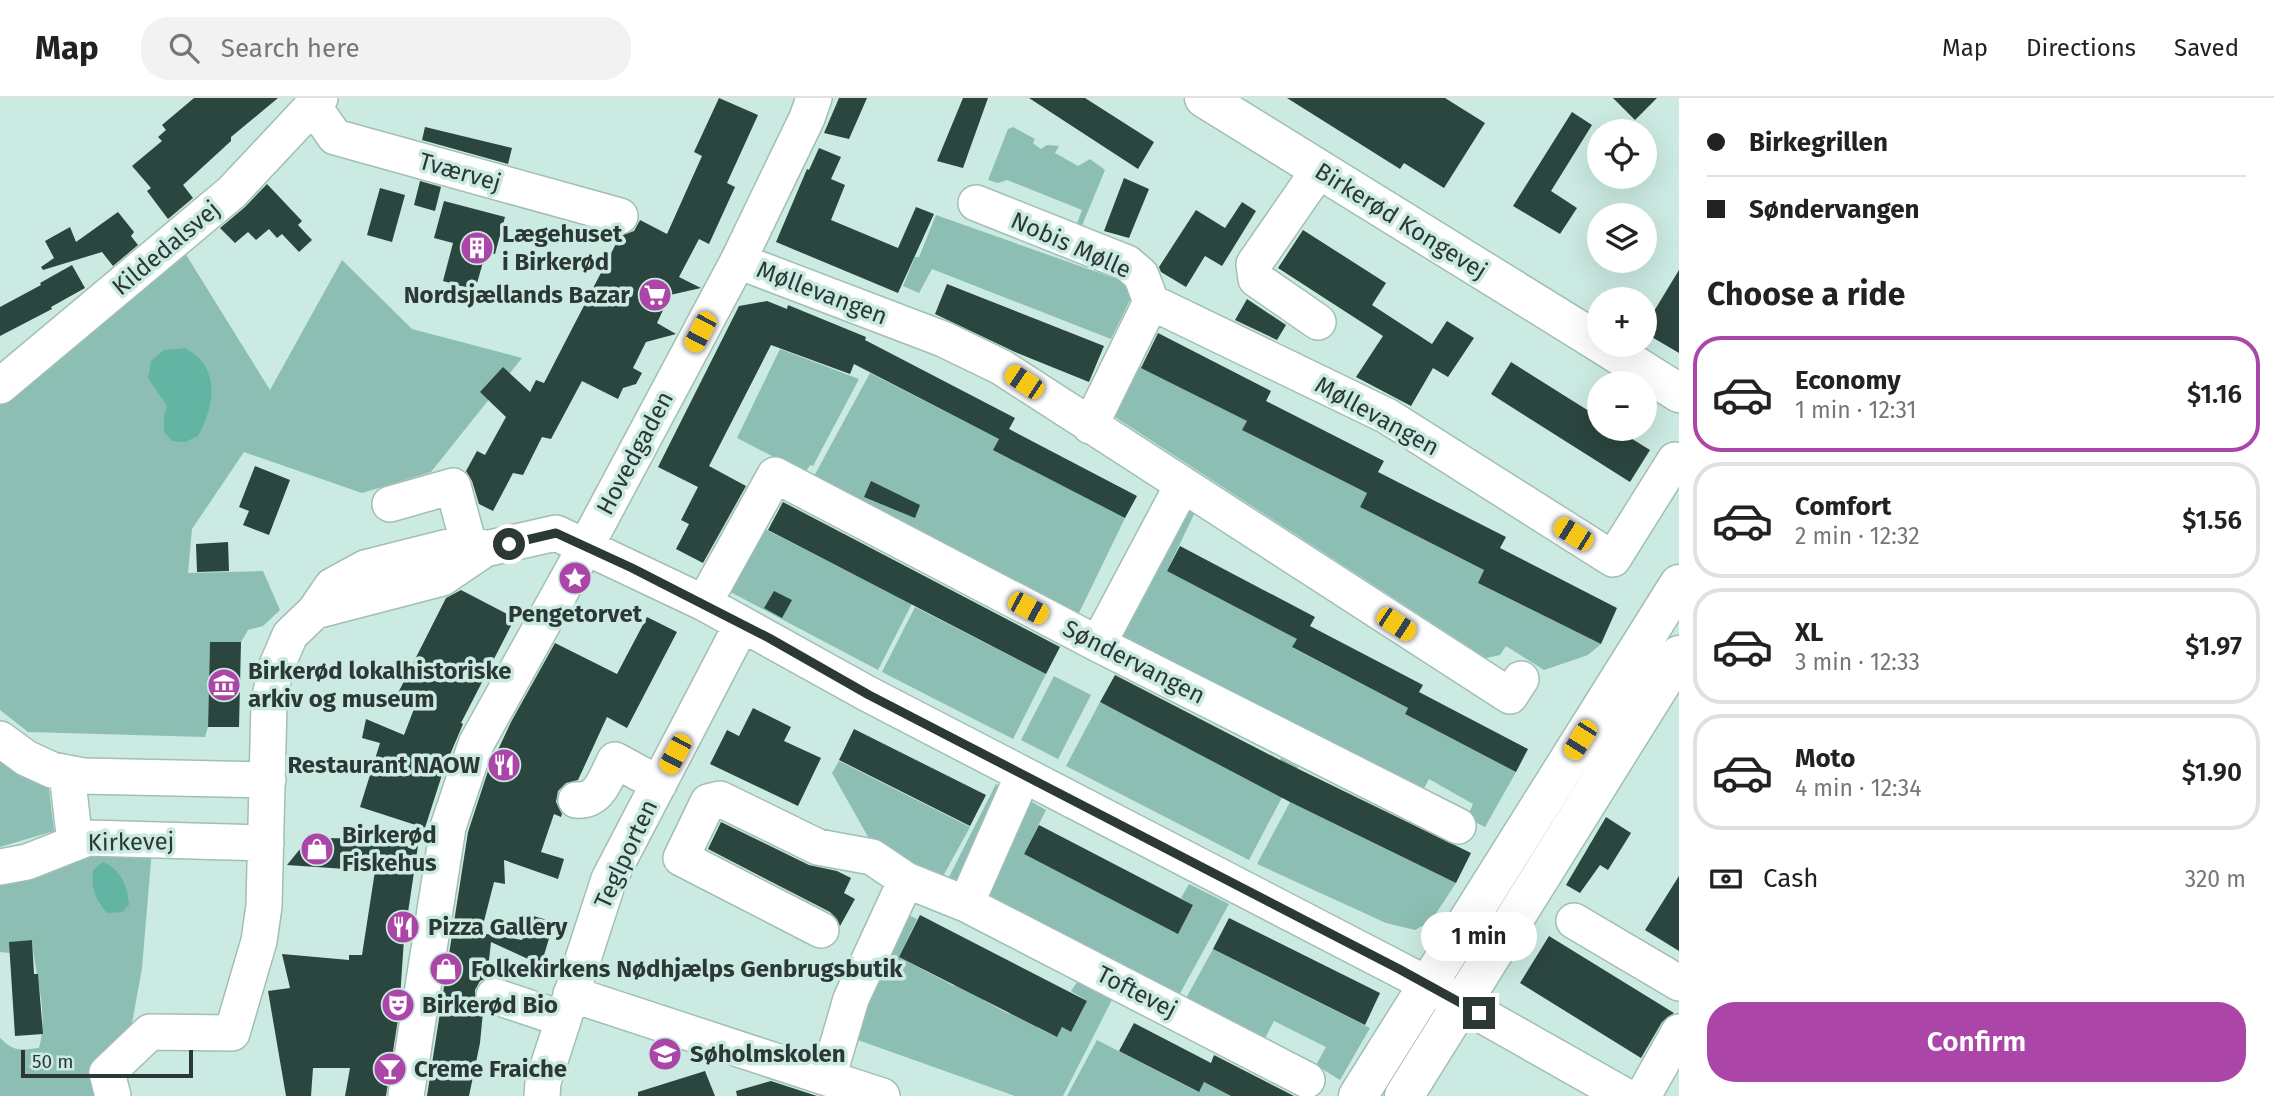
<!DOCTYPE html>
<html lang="en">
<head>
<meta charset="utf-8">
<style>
	:root { --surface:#fff; --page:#f2f2f2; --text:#222; --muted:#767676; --line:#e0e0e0; --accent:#ac45a8 }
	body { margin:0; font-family:"Fira Sans",sans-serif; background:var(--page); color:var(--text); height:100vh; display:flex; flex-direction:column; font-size:26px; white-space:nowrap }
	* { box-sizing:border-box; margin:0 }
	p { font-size:23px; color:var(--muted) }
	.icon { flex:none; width:38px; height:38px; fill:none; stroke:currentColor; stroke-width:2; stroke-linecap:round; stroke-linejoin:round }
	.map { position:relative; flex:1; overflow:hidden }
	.panel { display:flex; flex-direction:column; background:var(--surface); width:595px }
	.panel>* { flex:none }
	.hud { display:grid; align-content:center; height:154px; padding:0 28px; background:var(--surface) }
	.fabs { position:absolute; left:1587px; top:21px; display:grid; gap:14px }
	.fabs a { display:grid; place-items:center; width:70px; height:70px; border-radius:50%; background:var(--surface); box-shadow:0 7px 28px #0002; font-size:35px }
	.scale { position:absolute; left:21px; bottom:18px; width:172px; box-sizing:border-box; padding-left:7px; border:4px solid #2c3835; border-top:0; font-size:19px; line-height:24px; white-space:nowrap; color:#2c3835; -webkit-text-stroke:5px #cbeae2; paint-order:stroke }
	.end { position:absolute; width:32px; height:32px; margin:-16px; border:9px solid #2c3835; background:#fff; box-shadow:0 0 0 4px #fff }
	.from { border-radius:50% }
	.bubble { position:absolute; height:49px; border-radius:24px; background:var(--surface); box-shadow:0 7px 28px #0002; font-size:23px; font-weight:600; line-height:49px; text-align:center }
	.car { position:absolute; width:21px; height:42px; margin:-21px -10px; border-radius:9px; box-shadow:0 0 5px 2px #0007; background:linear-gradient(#f5c518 24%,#345 0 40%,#f5c518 0 76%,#345 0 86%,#f5c518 0) }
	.hud b { display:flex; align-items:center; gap:24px; height:66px; font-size:26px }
	.hud b+b { border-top:2px solid var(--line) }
	.hud i { width:18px; height:18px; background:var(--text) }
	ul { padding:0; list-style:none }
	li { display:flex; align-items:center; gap:21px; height:116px; margin:0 14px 10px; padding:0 14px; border:4px solid var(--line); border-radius:28px }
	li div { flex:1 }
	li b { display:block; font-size:26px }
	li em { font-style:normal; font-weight:600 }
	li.current { border-color:var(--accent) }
	li>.icon { width:63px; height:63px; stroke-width:1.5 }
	h2 { padding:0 28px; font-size:32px; line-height:84px }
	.pay { display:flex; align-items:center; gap:18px; height:77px; padding:0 28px; font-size:26px }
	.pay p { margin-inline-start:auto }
	.cta { display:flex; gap:14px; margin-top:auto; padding:14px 28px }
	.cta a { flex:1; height:80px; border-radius:28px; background:var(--accent); color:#fff; font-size:28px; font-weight:600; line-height:80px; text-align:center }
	header { display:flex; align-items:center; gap:42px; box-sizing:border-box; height:98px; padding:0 35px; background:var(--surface); border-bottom:2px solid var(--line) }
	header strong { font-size:33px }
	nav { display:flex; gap:38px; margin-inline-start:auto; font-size:24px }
	.search { width:490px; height:63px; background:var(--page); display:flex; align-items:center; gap:18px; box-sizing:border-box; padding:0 24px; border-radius:28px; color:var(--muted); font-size:26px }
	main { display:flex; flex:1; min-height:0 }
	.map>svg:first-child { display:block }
</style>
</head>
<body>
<header>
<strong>Map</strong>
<div class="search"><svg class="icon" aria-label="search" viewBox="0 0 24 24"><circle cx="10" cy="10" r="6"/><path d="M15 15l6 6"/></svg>Search here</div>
<nav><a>Map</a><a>Directions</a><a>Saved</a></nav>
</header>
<main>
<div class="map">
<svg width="1679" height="998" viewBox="0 0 1679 998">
	<rect width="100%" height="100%" fill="#cbeae2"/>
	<path fill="#8dbeb3" d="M1013 29 1035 41 1033 45 1041 51 1047 47 1059 48 1055 55 1078 68 1090 61 1105 72 1081 130 1076 128 1082 112 1007 82 998 85 988 82 1008 31Z
		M936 117 1122 183 1132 198 1111 241 932 171 919 195 903 188 915 159H919Z
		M185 155 270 292 342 162 412 231 522 260 431 374 362 395 244 354 192 431 188 475 263 473 280 512 263 528 248 532 241 544H210L208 629 205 639 28 634 0 612V303Z
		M780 251 859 281 813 368 810 367 805 375 737 340Z
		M1131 264 1247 323 1243 332 1367 395 1360 409 1484 472 1479 485 1601 546 1588 557 1544 572 1506 548 1500 557 1486 560 1115 319 1112 303Z
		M870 275 999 341 994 352 1125 420 1078 517 813 380Z
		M1185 405 1196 412 1167 473 1297 541 1293 550 1408 610 1405 616 1516 674 1485 729 1467 720 1473 706 1429 681 1421 696 1123 539 1120 533Z
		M759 428 890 495 920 490 878 572 723 490Z
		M915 509 1046 576 1013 641 882 574Z
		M1054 578 1091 597 1058 661 1021 642Z
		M1100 604 1266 689 1281 660 1298 669 1249 762 1066 668Z
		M0 660 48 683 54 733 0 749Z
		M839 663 970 729 942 780 871 744 832 675Z
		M996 686 1007 692 961 782 947 783Z
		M1030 703 1046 712 1024 756 1178 835 1193 807 1181 800 1189 786 1229 806 1177 901 994 808 983 789Z
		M1290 704 1456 785 1431 823 1415 832 1386 825 1257 766Z
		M73 749 152 751 142 870 131 931 91 965 100 998H0V940C14 954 20 952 39 950 49 915 35 877 32 842L10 844V855L0 854V778Z
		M904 815 917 821 899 859 954 888 960 876 988 890 983 902 1009 916 1010 914 1043 919 1038 930 1057 939 1062 929 1071 934 1087 903 1071 893 1085 872 1118 890 1063 998H1015L855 941Z
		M1213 851 1370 930 1340 982 1316 967 1326 949 1274 923 1263 944 1184 904Z
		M1097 942 1198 994 1204 984 1231 998H1067Z"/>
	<path fill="#62b4a3" d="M185 250C221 269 215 307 198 338L185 344 172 343 164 334V317L167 308 148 280 151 263 164 252Z
		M103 764C121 772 128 788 129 807L122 814 107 815C95 801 91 790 93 772Z"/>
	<path fill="#2b453f" d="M194 0H278L231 39V43L183 87 193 100 168 121 147 93 151 90 132 68 162 43 158 39 166 32 162 27Z
		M719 0 758 17 727 85 735 89 709 146 699 141 679 179 701 190 670 197 657 225 676 236 646 244 633 270 642 275 636 286 623 290 618 301 582 283 551 341 542 339 523 377 513 375 493 413 479 406 472 383 466 373 477 353 485 357 506 319 480 294 503 269 530 294 536 282 544 285 620 138 634 133 640 122 667 136 702 58 694 54Z
		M839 0H867L849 41 824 35Z
		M963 0H988L963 70 937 63Z
		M1029 0H1085L1154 44 1138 71Z
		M1287 0H1445L1485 25 1444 90 1404 65 1400 71Z
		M1613 0H1657L1635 22Z
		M1572 14 1592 27 1551 93 1577 110 1560 136 1513 108Z
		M425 29 512 50 508 66 422 42Z
		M819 50 841 59 831 81 845 87 831 122 898 150 916 109 934 116 898 195 776 144 807 71 809 72Z
		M1124 80 1149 91 1129 140 1104 133Z
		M420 83 441 89 435 113 414 107Z
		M267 86 302 123 298 127 312 142 299 154 282 136 277 140 269 131 256 142 248 134 235 145 220 130 245 109Z
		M380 90 405 97 392 144 367 137Z
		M444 103 505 119 495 156 486 154 475 192 443 183 453 145 434 140Z
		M1242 104 1256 113 1222 168 1205 158 1186 189 1161 174 1159 169 1196 112 1225 130Z
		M118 114 134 134 131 138 138 147 113 168 102 154 43 172 41 169 54 160 45 143 70 129 76 144Z
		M1303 132 1386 185 1372 207 1432 246 1447 223 1474 240 1448 279 1433 270 1411 308 1356 279 1383 238 1278 170Z
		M72 167 85 190 51 209 52 211 0 238V209L41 187 40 185Z
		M1679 172V255L1645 235V228Z
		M947 186 1104 248 1089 284 1015 254 935 216Z
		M1247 201 1286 227 1277 242 1235 222Z
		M767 203 787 211 788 207 866 239 865 242 1015 320 1009 331 1137 398 1125 420 993 352 999 341 854 266 850 276 771 247 709 368 746 388 703 465 676 451 689 426 681 422 698 389 658 369 739 208Z
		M1158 235 1271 293 1266 303 1384 363 1378 374 1506 439 1500 450 1617 510 1601 546 1478 485 1484 472 1360 409 1367 395 1242 332 1247 323 1141 270Z
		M1511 264 1600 320V331H1616L1650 352 1630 384 1491 296Z
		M255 368 290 382 269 437 243 427 249 413 239 409Z
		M871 383 920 407 915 420 864 399Z
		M783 404 1060 549 1046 576 768 432Z
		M228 444 229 473 197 474 196 446Z
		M1180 448 1315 519 1310 528 1423 587 1419 594 1528 651 1516 674 1405 616 1408 610 1292 549 1297 541 1167 473Z
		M461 492 515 520 461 625 463 626 449 659 448 658 425 730 360 709 380 645 362 640 366 621 404 637 417 603 397 597 446 500Z
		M774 493 792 502 782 520 764 510Z
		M647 519 677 534 627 630 607 619 578 682 566 685 558 693 556 704 562 716 561 719 554 716 541 754 564 761 558 781 504 762 505 786 494 784 481 835 522 842 530 817 554 824 541 867 491 844 487 880 480 883 475 892V903L483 914 480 945 469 998H427L468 734 488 673 511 624 555 545 617 576Z
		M210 544H241L239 629H208Z
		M1115 577 1280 662 1471 755 1456 785 1290 704 1100 604Z
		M753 610 791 629 784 643 821 660 798 708 710 666 727 632 739 638Z
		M854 631 986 697 970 728 839 662Z
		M1606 719 1631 735 1608 772 1600 767 1580 795 1566 787Z
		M721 724 809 767 837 773 851 780 844 795 855 801 840 828 837 821 830 814 708 751Z
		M1039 727 1193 807 1178 836 1024 756Z
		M309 740 419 741 404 841 399 915 386 998H345L350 970H313L311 998H286L268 893 290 890 282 856 349 862V857H362L375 773 287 767Z
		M1679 778V853L1645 832Z
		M920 817 1087 903 1071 934 1062 929 1057 939 899 859Z
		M1229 820 1380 895 1365 927 1213 851Z
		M1549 838 1674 915 1662 924 1641 960 1520 885Z
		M32 842 34 876H38L43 936 15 938 9 844Z
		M1134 925 1211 965 1214 957 1294 998H1231L1204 984 1199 994 1119 953Z
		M705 973 715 998H638V994Z
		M771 983 817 998H737L736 993Z"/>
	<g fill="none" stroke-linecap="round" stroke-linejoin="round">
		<defs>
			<path id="minor" d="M314 9 335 39 620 118
				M976 105 1127 165 1141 177 1151 204
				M738 163 943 241 1001 269 1510 598 1521 581
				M1318 224 1256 181 1254 166 1319 72
				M0 288 232 94 320 0
				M1090 328 1151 204 1387 318 1613 461 1675 362
				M390 406 453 388 468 444
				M704 505 775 377 1098 546 1458 728
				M315 513 442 480 485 451 556 435 704 505 868 596 1427 886 1625 998
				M1098 546 1182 388
				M0 641 26 660 52 672 83 678 268 682
				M67 675 75 745
				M576 702C600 704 605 681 615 662L659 686
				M0 769 27 764 88 740 266 745
				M966 806 1023 677
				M1574 823 1679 885
				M821 832 681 760 708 704 720 701 818 749 872 759 906 782
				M571 896 882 998
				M494 898 563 921
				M828 980 851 901 906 782 966 806 1307 982
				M113 998 107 975 150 934 232 935 259 843 264 808 269 605 275 572 290 537 315 513 332 488 365 470 468 444 485 451
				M406 998 448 729 476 646 586 448 738 163 807 20 814 0
				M542 998 543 984 609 781 742 526
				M1643 998 1679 934"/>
			<path id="major" d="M1204 0 1600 245
				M1603 247 1679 295
				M1358 998 1679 486
				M1404 998 1679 557"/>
		</defs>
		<use href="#minor" stroke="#a1beb7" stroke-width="38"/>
		<use href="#major" stroke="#a1beb7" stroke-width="41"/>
		<use href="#minor" stroke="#fff" stroke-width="35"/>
		<use href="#major" stroke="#fff" stroke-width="38"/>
	</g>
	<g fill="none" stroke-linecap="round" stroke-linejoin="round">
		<path stroke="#2c3835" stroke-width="9" d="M509 446 556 435 632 470 769 540 869 597 1399 871 1479 915"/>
	</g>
	<defs>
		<symbol id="building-disc" viewBox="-11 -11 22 22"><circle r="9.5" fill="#ac45a8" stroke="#cbeae2"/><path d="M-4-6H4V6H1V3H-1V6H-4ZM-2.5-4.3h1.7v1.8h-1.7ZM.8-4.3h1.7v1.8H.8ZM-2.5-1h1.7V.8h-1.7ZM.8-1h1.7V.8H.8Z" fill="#fff"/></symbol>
		<symbol id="supermarket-disc" viewBox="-11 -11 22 22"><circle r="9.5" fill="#ac45a8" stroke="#cbeae2"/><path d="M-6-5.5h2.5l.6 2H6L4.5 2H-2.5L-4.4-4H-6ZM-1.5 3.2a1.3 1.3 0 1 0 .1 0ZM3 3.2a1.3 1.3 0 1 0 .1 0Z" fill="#fff"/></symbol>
		<symbol id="sight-disc" viewBox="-11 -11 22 22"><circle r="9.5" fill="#ac45a8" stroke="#cbeae2"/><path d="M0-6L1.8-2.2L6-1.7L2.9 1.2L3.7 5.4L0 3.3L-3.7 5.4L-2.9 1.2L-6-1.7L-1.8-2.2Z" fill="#fff"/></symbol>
		<symbol id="museum-disc" viewBox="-11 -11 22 22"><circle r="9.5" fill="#ac45a8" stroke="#cbeae2"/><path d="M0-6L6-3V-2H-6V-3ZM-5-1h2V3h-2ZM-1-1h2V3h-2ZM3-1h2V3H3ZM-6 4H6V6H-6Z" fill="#fff"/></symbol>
		<symbol id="restaurant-disc" viewBox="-11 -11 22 22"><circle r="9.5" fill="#ac45a8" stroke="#cbeae2"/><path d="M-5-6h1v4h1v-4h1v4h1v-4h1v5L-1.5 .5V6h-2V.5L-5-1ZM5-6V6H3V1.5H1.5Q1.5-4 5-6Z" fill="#fff"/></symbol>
		<symbol id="shop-disc" viewBox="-11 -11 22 22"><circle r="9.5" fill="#ac45a8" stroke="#cbeae2"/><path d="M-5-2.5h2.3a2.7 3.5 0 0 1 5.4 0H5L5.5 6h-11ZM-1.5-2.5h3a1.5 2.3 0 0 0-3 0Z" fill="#fff"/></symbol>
		<symbol id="theatre-disc" viewBox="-11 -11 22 22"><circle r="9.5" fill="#ac45a8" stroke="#cbeae2"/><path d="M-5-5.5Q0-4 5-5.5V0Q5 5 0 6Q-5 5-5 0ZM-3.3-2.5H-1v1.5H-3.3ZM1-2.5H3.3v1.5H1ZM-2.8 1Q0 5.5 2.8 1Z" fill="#fff"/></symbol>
		<symbol id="school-disc" viewBox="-11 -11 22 22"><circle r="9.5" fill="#ac45a8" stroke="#cbeae2"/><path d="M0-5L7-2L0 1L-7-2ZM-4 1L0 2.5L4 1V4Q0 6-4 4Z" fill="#fff"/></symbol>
		<symbol id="bar-disc" viewBox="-11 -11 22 22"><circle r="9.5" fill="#ac45a8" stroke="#cbeae2"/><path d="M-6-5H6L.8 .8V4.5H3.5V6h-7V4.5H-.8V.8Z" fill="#fff"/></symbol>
	</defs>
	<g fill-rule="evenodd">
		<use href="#building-disc" x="458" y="131" width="38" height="38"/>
		<use href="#supermarket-disc" x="636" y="178" width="38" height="38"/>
		<use href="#sight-disc" x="556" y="461" width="38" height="38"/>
		<use href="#museum-disc" x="205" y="568" width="38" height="38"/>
		<use href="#restaurant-disc" x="485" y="648" width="38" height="38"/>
		<use href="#shop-disc" x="298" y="732" width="38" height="38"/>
		<use href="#restaurant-disc" x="384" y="810" width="38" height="38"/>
		<use href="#shop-disc" x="427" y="852" width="38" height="38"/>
		<use href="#theatre-disc" x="379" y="888" width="38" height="38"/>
		<use href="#school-disc" x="646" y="937" width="38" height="38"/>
		<use href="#bar-disc" x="371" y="952" width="38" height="38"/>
	</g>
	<g text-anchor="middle" stroke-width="7" stroke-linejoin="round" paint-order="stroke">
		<g font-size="24" fill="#2c3835" stroke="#cbeae2">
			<text transform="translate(460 74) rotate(16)" y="8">Tværvej</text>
			<text transform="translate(1401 123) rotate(32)" y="8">Birkerød Kongevej</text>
			<text transform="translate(1071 147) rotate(24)" y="8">Nobis Mølle</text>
			<text transform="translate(166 150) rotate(-40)" y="8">Kildedalsvej</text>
			<text transform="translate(822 195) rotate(21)" y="8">Møllevangen</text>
			<text transform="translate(1377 318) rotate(29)" y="8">Møllevangen</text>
			<text transform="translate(635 355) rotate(-62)" y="8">Hovedgaden</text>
			<text transform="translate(1134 564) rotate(27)" y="8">Søndervangen</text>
			<text transform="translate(131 744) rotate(-1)" y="8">Kirkevej</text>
			<text transform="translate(626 756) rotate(-65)" y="8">Teglporten</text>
			<text transform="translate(1137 894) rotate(27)" y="8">Toftevej</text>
		</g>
		<g font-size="24" font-weight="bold" fill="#2c3835" stroke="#cbeae2" text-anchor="start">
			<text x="502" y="144">Lægehuset<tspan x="502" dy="28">i Birkerød</tspan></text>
			<text x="630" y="205" text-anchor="end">Nordsjællands Bazar</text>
			<text x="575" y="524" text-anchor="middle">Pengetorvet</text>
			<text x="248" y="581">Birkerød lokalhistoriske<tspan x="248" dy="28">arkiv og museum</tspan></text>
			<text x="480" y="675" text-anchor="end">Restaurant NAOW</text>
			<text x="342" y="745">Birkerød<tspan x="342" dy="28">Fiskehus</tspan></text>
			<text x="428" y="837">Pizza Gallery</text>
			<text x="471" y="879">Folkekirkens Nødhjælps Genbrugsbutik</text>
			<text x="422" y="915">Birkerød Bio</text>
			<text x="690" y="964">Søholmskolen</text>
			<text x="414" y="979">Creme Fraiche</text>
		</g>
	</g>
</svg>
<div class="fabs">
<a><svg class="icon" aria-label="locate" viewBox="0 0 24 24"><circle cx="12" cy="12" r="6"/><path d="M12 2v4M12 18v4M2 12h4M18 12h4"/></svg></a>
<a><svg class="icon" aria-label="layers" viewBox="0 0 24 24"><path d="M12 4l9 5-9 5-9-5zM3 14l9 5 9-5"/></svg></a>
<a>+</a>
<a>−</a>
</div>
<div class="scale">50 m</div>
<i class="end from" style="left:509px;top:446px"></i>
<i class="end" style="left:1479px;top:915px"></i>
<div class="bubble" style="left:1421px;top:814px;width:116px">1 min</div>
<i class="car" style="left:700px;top:234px;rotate:208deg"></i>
<i class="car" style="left:1024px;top:284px;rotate:304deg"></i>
<i class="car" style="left:1573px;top:436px;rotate:302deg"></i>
<i class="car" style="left:1028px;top:510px;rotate:118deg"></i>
<i class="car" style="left:1396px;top:526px;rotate:123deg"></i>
<i class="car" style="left:1580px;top:642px;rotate:212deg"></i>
<i class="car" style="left:675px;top:656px;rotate:208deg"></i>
</div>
<section class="panel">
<div class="hud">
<b><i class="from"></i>Birkegrillen</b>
<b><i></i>Søndervangen</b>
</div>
<h2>Choose a ride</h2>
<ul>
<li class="current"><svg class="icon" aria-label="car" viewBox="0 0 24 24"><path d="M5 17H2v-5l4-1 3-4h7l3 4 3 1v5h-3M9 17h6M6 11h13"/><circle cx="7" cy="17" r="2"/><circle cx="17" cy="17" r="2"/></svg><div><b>Economy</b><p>1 min · 12:31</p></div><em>$1.16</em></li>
<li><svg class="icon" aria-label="car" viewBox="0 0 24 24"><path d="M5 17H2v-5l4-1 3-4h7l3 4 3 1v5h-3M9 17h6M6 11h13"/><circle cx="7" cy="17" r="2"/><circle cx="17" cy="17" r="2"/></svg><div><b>Comfort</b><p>2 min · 12:32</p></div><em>$1.56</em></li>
<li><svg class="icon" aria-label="car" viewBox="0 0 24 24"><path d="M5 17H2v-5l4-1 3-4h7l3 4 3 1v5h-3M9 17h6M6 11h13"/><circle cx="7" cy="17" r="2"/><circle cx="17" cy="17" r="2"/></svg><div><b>XL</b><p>3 min · 12:33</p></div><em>$1.97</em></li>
<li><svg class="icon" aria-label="car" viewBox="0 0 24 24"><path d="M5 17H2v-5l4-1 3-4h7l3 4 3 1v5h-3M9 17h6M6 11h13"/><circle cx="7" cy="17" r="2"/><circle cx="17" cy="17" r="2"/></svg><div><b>Moto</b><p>4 min · 12:34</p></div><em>$1.90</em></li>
</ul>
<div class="pay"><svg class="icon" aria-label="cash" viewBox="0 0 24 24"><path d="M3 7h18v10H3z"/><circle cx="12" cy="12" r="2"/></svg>Cash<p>320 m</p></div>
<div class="cta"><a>Confirm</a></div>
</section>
</main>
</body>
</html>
